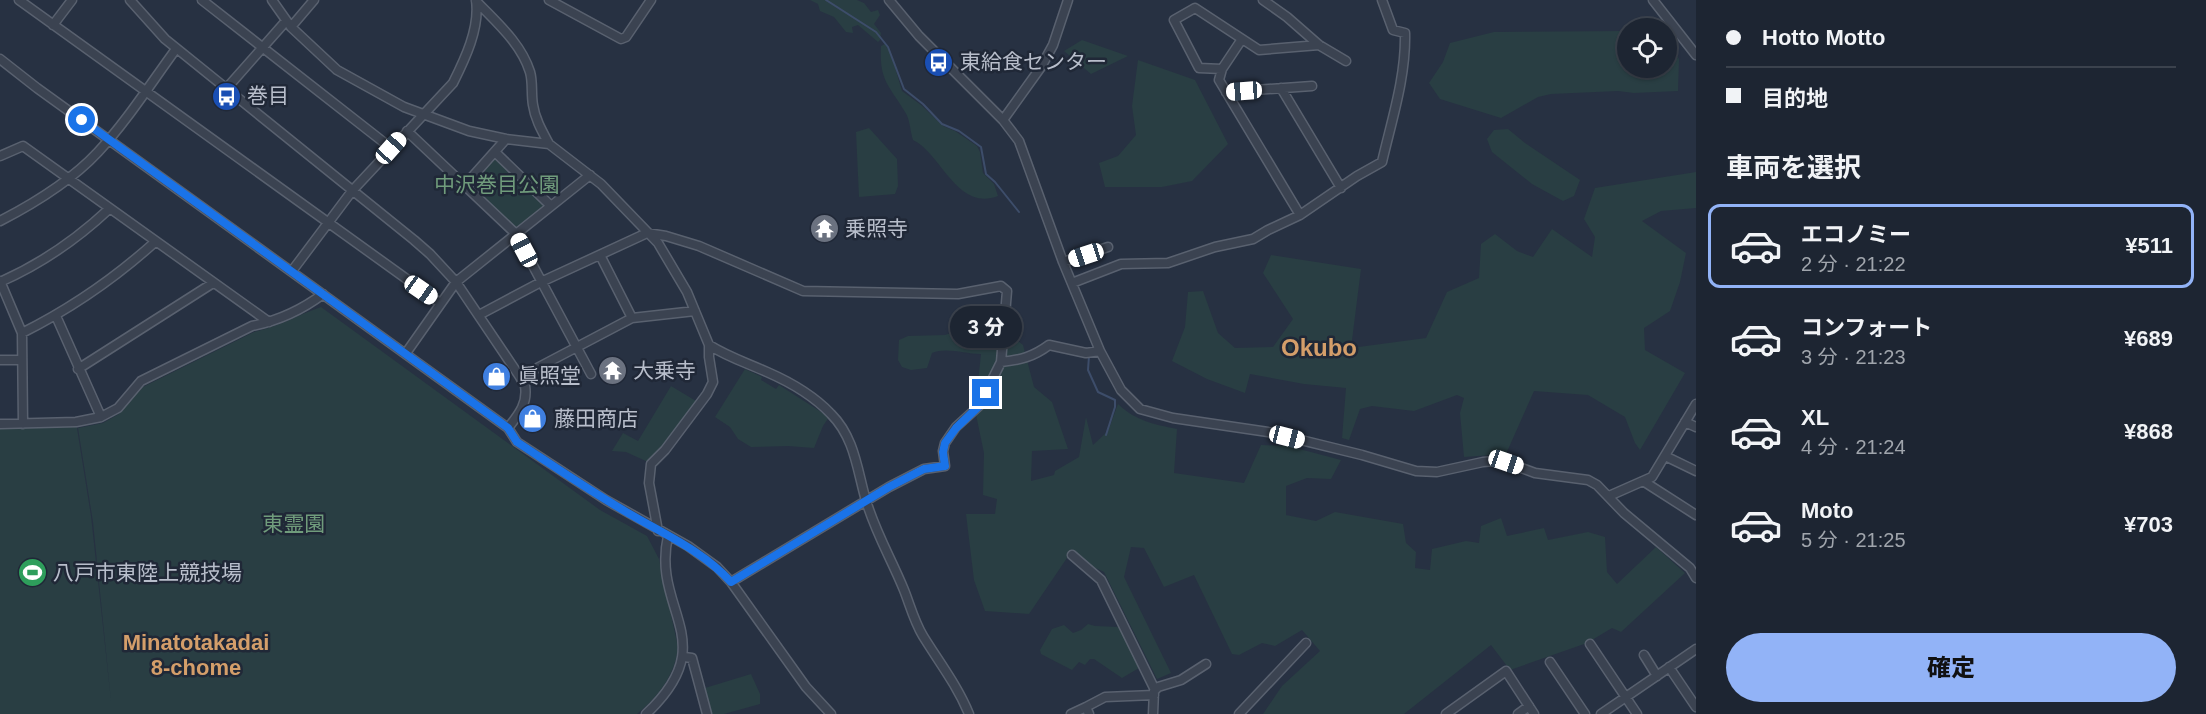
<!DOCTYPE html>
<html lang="ja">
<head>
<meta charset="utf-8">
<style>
	:root { --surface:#1d2532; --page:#2a313e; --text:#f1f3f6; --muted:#a0a5ac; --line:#3b424d; --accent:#92b3f7 }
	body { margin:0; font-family:Arial,"Noto Sans JP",sans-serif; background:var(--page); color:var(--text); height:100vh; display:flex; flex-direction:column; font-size:22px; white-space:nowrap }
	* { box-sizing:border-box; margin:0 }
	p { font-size:20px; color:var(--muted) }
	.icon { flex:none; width:33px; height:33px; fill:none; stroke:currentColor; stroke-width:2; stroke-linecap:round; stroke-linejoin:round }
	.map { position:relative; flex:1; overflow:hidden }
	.panel { display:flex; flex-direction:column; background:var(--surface); width:510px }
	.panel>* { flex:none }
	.top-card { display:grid; align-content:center; height:132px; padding:0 30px; background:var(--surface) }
	.fabs { position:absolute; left:1617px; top:18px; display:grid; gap:12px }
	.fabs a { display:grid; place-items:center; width:60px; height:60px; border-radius:50%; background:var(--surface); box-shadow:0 2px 4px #0004,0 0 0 2px var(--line); font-size:30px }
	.end { position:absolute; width:27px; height:27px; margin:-14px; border:8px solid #1a73e8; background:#fff; box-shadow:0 0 0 3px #fff }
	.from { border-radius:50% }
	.bubble { position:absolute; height:42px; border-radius:21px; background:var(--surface); box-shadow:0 2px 4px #0004,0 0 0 2px var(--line); font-size:20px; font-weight:800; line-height:42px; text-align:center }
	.car { position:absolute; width:18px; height:36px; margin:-18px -9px; border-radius:8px; box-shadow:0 0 4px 2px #0007; background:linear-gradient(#fff 24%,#345 0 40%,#fff 0 76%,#345 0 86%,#fff 0) }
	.top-card b { display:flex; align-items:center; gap:21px; height:57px; font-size:22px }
	.top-card b+b { border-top:2px solid var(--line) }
	.top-card i { width:15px; height:15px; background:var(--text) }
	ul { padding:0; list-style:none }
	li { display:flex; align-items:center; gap:18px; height:84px; margin:0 12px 9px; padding:0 18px; border:3px solid transparent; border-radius:12px }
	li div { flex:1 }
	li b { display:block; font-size:22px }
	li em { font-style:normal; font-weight:800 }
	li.active { border-color:var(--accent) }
	li>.icon { width:54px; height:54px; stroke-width:1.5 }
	h2 { padding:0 30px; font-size:27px; line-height:72px }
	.cta { display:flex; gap:12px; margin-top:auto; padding:12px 30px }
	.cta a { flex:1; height:69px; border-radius:36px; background:var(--accent); color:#111; font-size:24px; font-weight:800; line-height:69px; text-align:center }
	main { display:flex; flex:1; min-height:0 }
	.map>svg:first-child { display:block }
</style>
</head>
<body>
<main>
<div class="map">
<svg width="1696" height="714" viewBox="0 0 1696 714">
	<rect width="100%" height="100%" fill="#273142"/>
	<path fill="#293e43" d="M810 0H857L864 3 871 12 878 10 880 15 874 24 881 33 880 40 878 42 858 25 852 27 853 33 846 32 834 17 820 11 818 4Z
		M1627 31 1628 68H1666L1667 41 1679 59 1678 91 1634 93 1618 91 1551 94 1538 97 1501 118 1440 99 1429 83 1443 62 1450 43 1494 32Z
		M1082 40 1128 56 1091 74 1064 51Z
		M885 44 891 54 902 91 921 105 943 126 955 131 977 146 980 152 983 173 994 184 998 196C957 212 941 153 913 140 910 131 910 119 905 112 889 85 879 81 881 46Z
		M1138 60 1195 80 1228 144 1192 181 1162 187H1105L1099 163 1118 156 1136 135 1132 106Z
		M869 128 897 159 898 186 895 194 859 197 856 132Z
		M1508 129 1525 143 1580 180 1574 196 1563 201 1532 184 1492 152 1487 139 1494 130Z
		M496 153 551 206 516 234 465 185Z
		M1696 172V208L1661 211 1642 221 1686 253 1680 282 1670 311 1644 328 1645 350 1685 373 1640 450 1635 443 1625 417 1588 395 1534 391 1506 454 1464 457 1460 413 1464 398 1457 395 1414 411 1372 406 1360 409 1349 440 1342 438 1346 388 1304 384 1250 374 1245 393 1207 379 1172 361 1185 327 1188 292 1203 291 1218 333 1235 348 1273 347 1293 319 1263 273 1271 255 1361 269 1351 348 1426 338 1447 292 1479 278 1481 244 1495 234 1517 251 1533 257 1552 229 1592 257 1595 237 1584 219 1595 188Z
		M321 307 600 510 647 536 659 559 678 647C675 675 659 696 637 714H0V424L76 422 91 516 111 701 93 522 78 428 103 423 119 414 143 387 254 332C278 327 298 315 321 307Z
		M951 333 1010 335 1023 345 1034 387 1052 402 1068 449 1032 451 1031 481 1054 475 1055 471 1079 457 1086 417 1093 445 1108 431 1118 404C1136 421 1153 424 1177 429L1174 473 1244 483 1261 445 1288 446 1341 460 1331 479 1307 478 1286 486V515L1316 521 1335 512 1403 524 1406 543 1416 552 1415 568 1430 570 1432 549 1466 541 1479 543 1481 526 1501 518 1507 536 1544 528 1548 540 1588 532 1605 537 1607 572 1617 584 1656 547 1685 573 1621 632 1612 628 1587 643 1510 670 1491 645 1404 714H1263L1282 686 1320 651 1302 630 1275 646 1262 643 1239 655 1232 654 1194 575 1164 587 1144 548 1131 547 1124 577 1171 673 1157 679 1104 572 1069 555 1029 614 985 611 974 580 966 514H995L997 499 983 495 984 453 975 410 981 354C964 354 947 347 932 353L927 368 911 370 902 367 898 360 899 340 908 336 945 335Z
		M745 369 762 377 761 380 776 389 779 385 829 417 823 426 814 448 788 446 751 447 738 439 730 427 715 417Z
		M671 386 696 401 662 447 648 462 626 452 612 451 623 433 638 441Z
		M1088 624 1095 626 1119 627 1139 668 1122 678 1094 659H1090L1085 665 1079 662 1072 670 1041 654 1040 650 1052 629 1064 625 1073 633 1081 630Z
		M751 674 760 694V706V704L724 714H711L705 688Z"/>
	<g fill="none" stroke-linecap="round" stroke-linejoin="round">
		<path stroke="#3d4d6a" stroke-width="2" d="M826 0 876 32 888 47 904 89 923 104 942 124 959 131 981 147 986 174 995 182 1019 212
			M1089 356 1088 370 1098 392 1115 400V407L1106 435"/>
		<defs>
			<path id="minor" d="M19 0 440 303
				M130 0 165 39 414 240 430 254 456 282 520 377 525 386C528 404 518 415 508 428
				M202 0 391 148
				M272 0 291 27 337 70 404 107 469 131 506 139 549 144 601 184 658 243 687 292 709 345V357L713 382 707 394 665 450 651 464 649 483 658 531
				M549 0 621 39 626 37 651 0
				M889 0 919 36 1003 120 1019 141 1063 262 1100 351 1121 390 1140 409 1173 418 1268 432 1362 455 1416 471 1437 472 1483 462 1495 461 1505 462 1535 473 1588 480 1597 485 1624 513 1690 568 1696 578
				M1263 0 1287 17 1319 45 1346 61
				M1653 0 1696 55
				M476 1C496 22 521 43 530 72 533 82 531 94 533 105 535 119 542 131 549 144
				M53 25 72 0
				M291 27 314 0
				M1242 39 1222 69 1219 80 1300 215
				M0 59 37 88 508 428 517 442 606 500 688 546 717 567 731 582 806 687 831 714
				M1222 69 1199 68 1174 20 1195 8 1259 50 1319 45
				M1281 88 1341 188
				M226 89 286 21
				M1226 92 1312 86
				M1003 120 1041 67 1053 45 1068 0
				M407 131 516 234 591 374
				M496 153 551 206
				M0 156 23 146 269 322
				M465 185 506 139
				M0 221C35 203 71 181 98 152 127 121 151 83 176 49
				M600 255 632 318
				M1063 262 1108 247
				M292 271 352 191 453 83C465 59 480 28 476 0
				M0 281 22 333 23 424
				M0 282C41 264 77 239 109 209
				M1072 283 1121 264 1168 263 1215 247 1253 239 1268 230 1300 215 1357 176 1382 162C1392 119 1406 77 1405 33L1393 30 1382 0
				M479 315 541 282 647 233 666 236 699 246 803 291 958 294 1001 286 1007 291 1001 362C1020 360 1033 357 1049 345L1086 353 1100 351
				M56 316 101 417
				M22 333C70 309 115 278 155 242
				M709 345C728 357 747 363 767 372 790 382 814 396 831 414 854 437 857 468 865 497 874 530 891 558 904 590 910 605 914 621 923 636 939 662 957 685 969 714
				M406 353 456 282 590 175
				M0 360H22
				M78 369 213 283
				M520 377 632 318 695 311
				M1685 422 1696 427
				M0 424 76 422 101 417 118 408 141 381 252 326C277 321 303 309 323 294
				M1665 456 1696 471
				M1643 481 1696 515
				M1609 496 1652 477 1696 404
				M1072 555 1101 580 1155 690
				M731 582 889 487 924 469 945 466 943 451 945 443 956 427 979 406 1001 362
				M1590 644 1637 714
				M1644 655 1657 676
				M684 657 692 658 707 714
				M1550 662 1585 714
				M1669 667 1696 707
				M1086 707 1105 697 1154 695
				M646 714C724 641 651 611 668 536
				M1071 714 1086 707 1089 714
				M1153 714 1154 691 1158 687 1181 680 1206 664
				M1239 714 1306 643
				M1446 714 1506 671 1534 714
				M1518 714 1529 706
				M1601 714 1696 649"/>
		</defs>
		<use href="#minor" stroke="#59616f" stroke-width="11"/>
		<use href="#minor" stroke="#3b4351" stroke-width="8"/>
	</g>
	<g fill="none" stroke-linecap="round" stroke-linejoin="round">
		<path stroke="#1a73e8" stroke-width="8" d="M82 120 508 428 517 442C552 465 587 489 623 510 661 533 701 549 731 582L889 487 924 469 945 466 943 452 945 443 956 428 979 406 986 393"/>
	</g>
	<defs>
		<symbol id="bus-disc" viewBox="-11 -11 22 22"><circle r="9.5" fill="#1a4fb4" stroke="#202837"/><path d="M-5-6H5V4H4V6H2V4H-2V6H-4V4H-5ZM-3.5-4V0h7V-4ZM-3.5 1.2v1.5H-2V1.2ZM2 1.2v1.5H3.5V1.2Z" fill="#fff"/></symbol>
		<symbol id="temple-disc" viewBox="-11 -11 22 22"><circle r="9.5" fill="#6b7280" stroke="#202837"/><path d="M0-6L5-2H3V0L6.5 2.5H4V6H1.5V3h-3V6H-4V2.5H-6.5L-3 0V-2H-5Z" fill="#fff"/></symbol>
		<symbol id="shop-disc" viewBox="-11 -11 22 22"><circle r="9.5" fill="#3f7fe0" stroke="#202837"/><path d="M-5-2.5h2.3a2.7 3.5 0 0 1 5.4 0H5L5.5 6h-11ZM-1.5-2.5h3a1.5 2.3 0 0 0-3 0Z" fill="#fff"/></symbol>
		<symbol id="stadium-disc" viewBox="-11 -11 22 22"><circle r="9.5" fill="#2e9e5b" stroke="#202837"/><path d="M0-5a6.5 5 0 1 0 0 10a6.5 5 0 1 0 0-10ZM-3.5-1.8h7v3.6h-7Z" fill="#fff"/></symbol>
	</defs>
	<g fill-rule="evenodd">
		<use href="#bus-disc" x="922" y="46" width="33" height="33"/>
		<use href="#bus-disc" x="210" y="80" width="33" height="33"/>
		<use href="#temple-disc" x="808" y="212" width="33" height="33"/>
		<use href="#temple-disc" x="596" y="354" width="33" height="33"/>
		<use href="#shop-disc" x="480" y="360" width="33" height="33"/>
		<use href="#shop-disc" x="516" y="402" width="33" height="33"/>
		<use href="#stadium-disc" x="16" y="556" width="33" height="33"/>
	</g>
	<g text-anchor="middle" stroke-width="5" stroke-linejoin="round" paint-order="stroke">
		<g font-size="21" fill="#b8becb" stroke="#202837" text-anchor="start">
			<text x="960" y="69">東給食センター</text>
			<text x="247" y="103">巻目</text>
			<text x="845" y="236">乗照寺</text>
			<text x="633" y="378">大乗寺</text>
			<text x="518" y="383">眞照堂</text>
			<text x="554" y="426">藤田商店</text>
			<text x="53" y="580">八戸市東陸上競技場</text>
		</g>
		<g font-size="21" fill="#709c7c" stroke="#202837">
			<text x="497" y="192">中沢巻目公園</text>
			<text x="294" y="531">東霊園</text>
		</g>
		<g font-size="22" font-weight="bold" fill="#d49e6a" stroke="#202837">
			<text x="196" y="650">Minatotakadai<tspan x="196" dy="25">8-chome</tspan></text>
		</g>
		<g font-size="24" font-weight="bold" fill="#d49e6a" stroke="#202837">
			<text x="1319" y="356">Okubo</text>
		</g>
	</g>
</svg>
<div class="fabs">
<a><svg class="icon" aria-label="locate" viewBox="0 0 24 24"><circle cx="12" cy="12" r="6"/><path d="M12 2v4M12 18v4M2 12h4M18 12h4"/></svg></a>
</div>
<i class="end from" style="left:82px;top:120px"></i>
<i class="end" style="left:986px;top:393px"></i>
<div class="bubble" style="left:950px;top:306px;width:72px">3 分</div>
<i class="car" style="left:1244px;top:91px;rotate:266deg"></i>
<i class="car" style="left:391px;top:148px;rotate:42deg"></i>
<i class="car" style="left:524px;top:250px;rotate:332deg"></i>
<i class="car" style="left:1086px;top:255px;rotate:252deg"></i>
<i class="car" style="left:421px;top:290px;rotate:125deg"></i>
<i class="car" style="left:1287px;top:437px;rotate:104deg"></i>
<i class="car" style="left:1506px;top:462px;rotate:109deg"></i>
</div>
<section class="panel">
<div class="top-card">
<b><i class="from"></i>Hotto Motto</b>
<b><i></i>目的地</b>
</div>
<h2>車両を選択</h2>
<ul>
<li class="active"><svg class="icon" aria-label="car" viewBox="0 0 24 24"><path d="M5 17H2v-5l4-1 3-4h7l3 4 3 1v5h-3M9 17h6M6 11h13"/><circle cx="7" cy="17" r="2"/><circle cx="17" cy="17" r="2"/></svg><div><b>エコノミー</b><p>2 分 · 21:22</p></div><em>¥511</em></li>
<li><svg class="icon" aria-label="car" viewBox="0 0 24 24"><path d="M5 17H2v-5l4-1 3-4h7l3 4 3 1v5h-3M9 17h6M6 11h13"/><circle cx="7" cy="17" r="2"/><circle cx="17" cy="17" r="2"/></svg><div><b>コンフォート</b><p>3 分 · 21:23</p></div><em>¥689</em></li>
<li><svg class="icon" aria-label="car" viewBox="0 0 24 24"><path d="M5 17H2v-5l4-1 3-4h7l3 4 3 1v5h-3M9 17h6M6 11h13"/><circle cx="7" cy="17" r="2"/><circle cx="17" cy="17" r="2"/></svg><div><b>XL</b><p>4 分 · 21:24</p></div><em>¥868</em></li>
<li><svg class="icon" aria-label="car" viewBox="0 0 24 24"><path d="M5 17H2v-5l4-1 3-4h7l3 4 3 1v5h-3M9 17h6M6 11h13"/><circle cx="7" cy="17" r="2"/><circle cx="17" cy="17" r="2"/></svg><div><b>Moto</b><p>5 分 · 21:25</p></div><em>¥703</em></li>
</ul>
<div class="cta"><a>確定</a></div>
</section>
</main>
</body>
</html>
